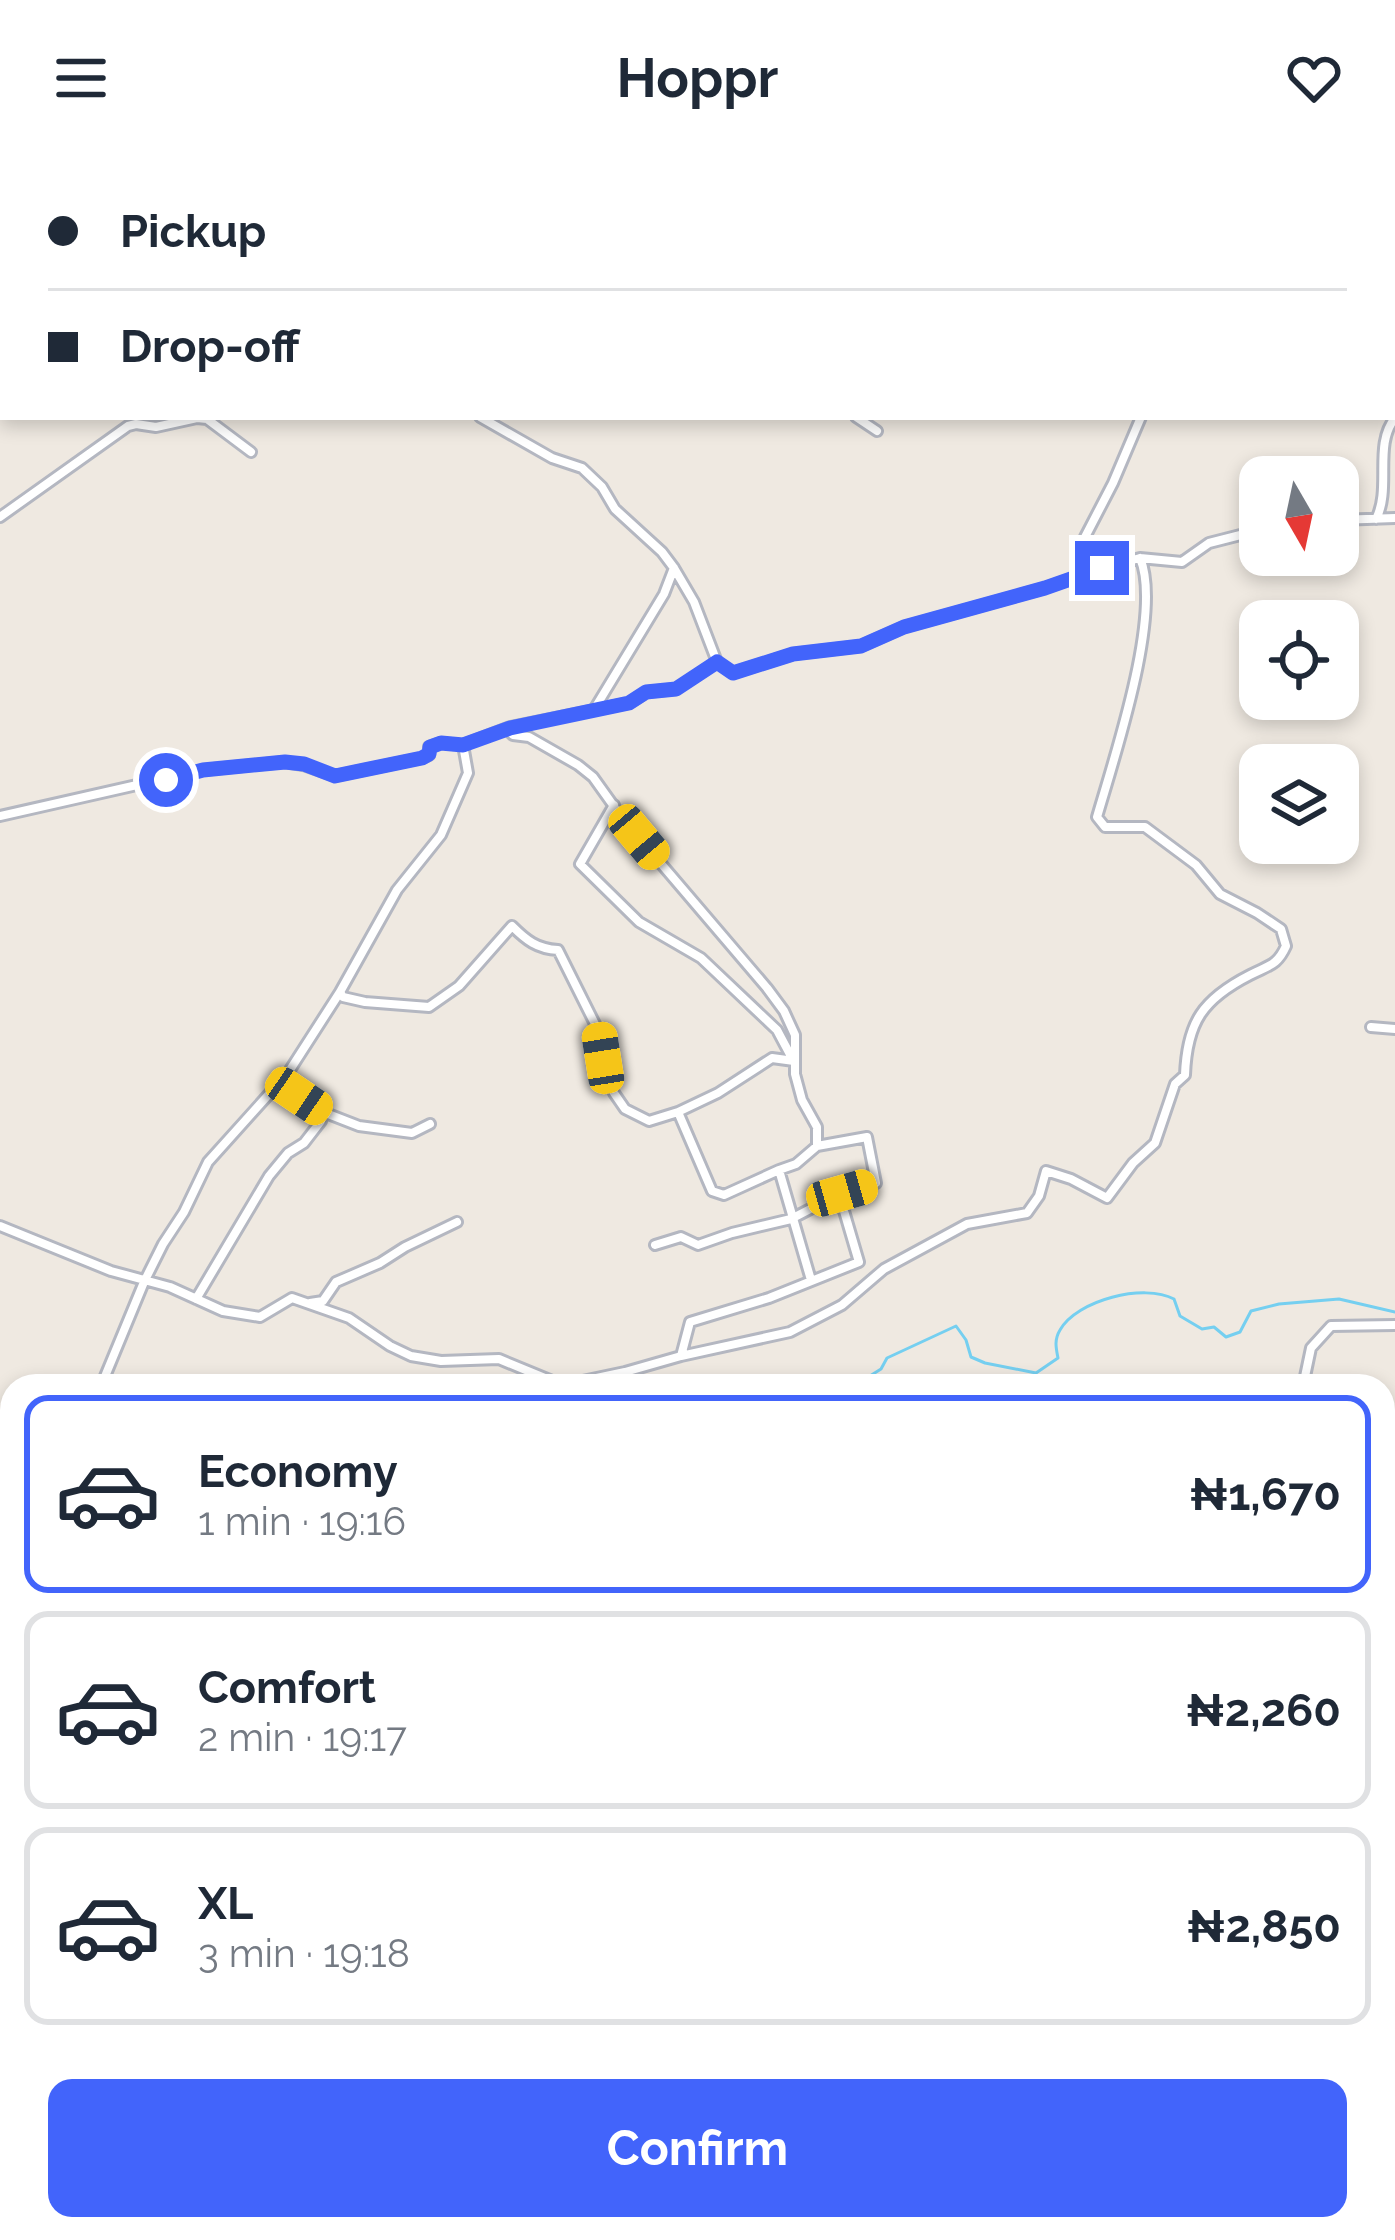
<!DOCTYPE html>
<html lang="en">
<head>
<meta charset="utf-8">
<style>
	:root { --surface:#fff; --page:#f2f2f3; --text:#1f2937; --muted:#747a83; --line:#e0e1e3; --accent:#4264fb }
	body { margin:0; font-family:Raleway,sans-serif; background:var(--page); color:var(--text); height:100vh; display:flex; flex-direction:column; font-size:45px; white-space:nowrap }
	* { box-sizing:border-box; margin:0 }
	p { font-size:39px; color:var(--muted) }
	.icon { flex:none; width:66px; height:66px; fill:none; stroke:currentColor; stroke-width:2; stroke-linecap:round; stroke-linejoin:round }
	.map { position:relative; flex:1; overflow:hidden }
	.panel { position:absolute; left:0px; top:1218px; width:1395px; height:867px; display:flex; flex-direction:column; background:var(--surface); border-radius:36px 36px 0 0; box-shadow:0 6px 18px #0003 }
	.panel>* { flex:none }
	.banner { position:absolute; left:0px; top:0px; width:1395px; height:264px; box-shadow:0 6px 18px #0003; display:grid; align-content:center; height:264px; padding:0 48px; background:var(--surface) }
	.needle { width:78px; rotate:171deg }
	.buttons { position:absolute; left:1239px; top:300px; display:grid; gap:24px }
	.buttons a { display:grid; place-items:center; width:120px; height:120px; border-radius:24px; background:var(--surface); box-shadow:0 6px 18px #0003; font-size:60px }
	.end { position:absolute; width:54px; height:54px; margin:-27px; border:15px solid #4264fb; background:#fff; box-shadow:0 0 0 6px #fff }
	.from { border-radius:50% }
	.car { position:absolute; width:36px; height:72px; margin:-36px -18px; border-radius:15px; box-shadow:0 0 9px 3px #0007; background:linear-gradient(#f5c518 24%,#345 0 40%,#f5c518 0 76%,#345 0 86%,#f5c518 0) }
	.banner b { display:flex; align-items:center; gap:42px; height:114px; font-size:45px }
	.banner b+b { border-top:3px solid var(--line) }
	.banner i { width:30px; height:30px; background:var(--text) }
	ul { padding:21px 0 0; list-style:none }
	li { display:flex; align-items:center; gap:36px; height:198px; margin:0 24px 18px; padding:0 24px; border:6px solid var(--line); border-radius:24px }
	li div { flex:1 }
	li b { display:block; font-size:45px }
	li em { font-style:normal; font-weight:700 }
	li.active { border-color:var(--accent) }
	li>.icon { width:108px; height:108px; stroke-width:1.5 }
	.action { display:flex; gap:24px; margin-top:auto; padding:24px 48px }
	.action a { flex:1; height:138px; border-radius:24px; background:var(--accent); color:#fff; font-size:48px; font-weight:700; line-height:138px; text-align:center }
	header { display:flex; justify-content:space-between; align-items:center; height:156px; padding:0 48px; background:var(--surface); font-size:54px; font-weight:700 }
	.map>svg:first-child { display:block }
</style>
</head>
<body>
<header><svg class="icon" aria-label="menu" viewBox="0 0 24 24"><path d="M4 6h16M4 12h16M4 18h16"/></svg>Hoppr<svg class="icon" aria-label="heart" viewBox="0 0 24 24"><path d="M12 20l-8-8c-3-5 5-10 8-4 3-6 11-1 8 4z"/></svg></header>
<div class="map">
<svg width="1395" height="2084" viewBox="0 0 1395 2084">
	<rect width="100%" height="100%" fill="#efe9e1"/>
	<g fill="none" stroke-linecap="round" stroke-linejoin="round">
		<path stroke="#75cff0" stroke-width="3" d="M854 1230 881 1213 887 1202 956 1170 966 1184 971 1201 985 1207 1036 1217 1058 1202C1056 1192 1054 1184 1060 1174 1077 1144 1144 1127 1174 1143L1180 1160 1202 1173 1214 1171 1226 1181 1240 1176 1251 1155 1279 1148 1339 1143 1395 1156
			M0 1413 12 1411"/>
		<defs>
			<path id="street" d="M133 0V3
				M1175 0V3
				M281 3 282 0
				M634 3 636 0
				M752 3 754 0
				M952 3 953 0
				M0 132 3 129
				M0 171 3 172
				M480 261 552 302 582 312 602 331 615 353 662 396 674 412 694 446 717 506 733 517 793 498 861 490 904 471 1045 432 1102 412 1140 402 1182 406 1209 387 1260 374
				M856 261 877 275
				M0 361 128 270 136 268 156 271 197 262 207 263 251 296
				M1376 363C1392 332 1373 289 1395 262
				M1338 364 1395 362
				M1091 415 1085 381 1113 327 1141 261
				M595 552 664 438 674 412
				M614 649 580 708 639 766 701 802 777 874 793 904
				M0 660 203 614 285 606 303 609 335 620 422 602 429 599V591L441 587 463 589 510 571 629 547 647 536 676 533 717 506
				M340 836 343 841 365 846 429 851 459 830 512 770C526 784 537 793 558 794L599 876 603 902 614 937 625 953 649 965 678 956
				M1371 871 1395 873
				M287 918 286 926 299 940 323 956 359 970 412 977 430 968
				M779 1014 724 1039 712 1035 678 956 718 937 772 902 794 905
				M0 1070 111 1115 170 1131 223 1155 260 1161 292 1142 349 1162 390 1190 411 1200 441 1205 499 1203 557 1227 568 1228 625 1216 681 1200 690 1166 769 1142 859 1106 844 1055 841 1037 876 1027 867 981 817 990V971L802 944 795 918V879L784 855 767 832 623 663 593 621 578 609 529 581 513 579 508 574
				M655 1089 681 1081 698 1089 732 1077 791 1063 841 1037
				M811 1124 779 1014 796 1008 817 990
				M196 1143 269 1020 288 997 304 987 321 965 323 956
				M310 1147 323 1145 336 1126 380 1107 405 1091 457 1066
				M681 1200 790 1176 842 1149 884 1113 967 1068 1027 1057 1039 1040 1046 1015 1071 1023 1107 1042 1133 1007 1155 987 1175 928 1185 919C1187 866 1203 843 1250 819 1269 809 1277 810 1286 790L1281 773 1257 757 1220 738 1196 709 1145 671H1105L1097 661C1114 602 1163 457 1140 402
				M101 1230 144 1126 163 1088 184 1056 208 1006 288 917 340 836 397 734 441 679 468 617 463 589
				M1303 1230 1311 1192 1331 1170 1395 1169
				M1383 1471 1395 1473
				M0 1718 12 1640
				M0 1790 12 1788
				M1383 1853 1395 1854
				M0 1888 12 1885
				M1383 1992 1395 1952
				M0 2018H12
				M825 2073 888 2084
				M1141 2073 1245 2084
				M170 2084 172 2073
				M275 2084 277 2073
				M402 2084 404 2073
				M513 2084 516 2073
				M576 2084 578 2073
				M681 2084 683 2073
				M786 2084 789 2073
				M940 2084 996 2073
				M1047 2084 1050 2073
				M1122 2084 1124 2073
				M1367 2084 1368 2073"/>
		</defs>
		<use href="#street" stroke="#b4b7c1" stroke-width="14"/>
		<use href="#street" stroke="#fff" stroke-width="8"/>
	</g>
	<g fill="none" stroke-linecap="round" stroke-linejoin="round">
		<path stroke="#4264fb" stroke-width="15" d="M166 624 203 614 285 606 304 608 335 620 422 602 429 598 430 591 441 587 463 589 510 572 629 547 646 536 676 533 717 506 733 517 793 498 861 490 904 471 1045 432 1102 412"/>
	</g>
</svg>
<div class="buttons">
<a><svg class="needle" viewBox="-14 -14 28 28"><path d="M0-13l5 13h-10z" fill="#e53935"/><path d="M0 13l5-13h-10z" fill="#747a83"/></svg></a>
<a><svg class="icon" aria-label="locate" viewBox="0 0 24 24"><circle cx="12" cy="12" r="6"/><path d="M12 2v4M12 18v4M2 12h4M18 12h4"/></svg></a>
<a><svg class="icon" aria-label="layers" viewBox="0 0 24 24"><path d="M12 4l9 5-9 5-9-5zM3 14l9 5 9-5"/></svg></a>
</div>
<i class="end from" style="left:166px;top:624px"></i>
<i class="end" style="left:1102px;top:412px"></i>
<i class="car" style="left:639px;top:681px;rotate:140deg"></i>
<i class="car" style="left:603px;top:902px;rotate:351deg"></i>
<i class="car" style="left:299px;top:940px;rotate:124deg"></i>
<i class="car" style="left:842px;top:1037px;rotate:74deg"></i>
<div class="banner">
<b><i class="from"></i>Pickup</b>
<b><i></i>Drop-off</b>
</div>
<section class="panel">
<ul>
<li class="active"><svg class="icon" aria-label="car" viewBox="0 0 24 24"><path d="M5 17H2v-5l4-1 3-4h7l3 4 3 1v5h-3M9 17h6M6 11h13"/><circle cx="7" cy="17" r="2"/><circle cx="17" cy="17" r="2"/></svg><div><b>Economy</b><p>1 min · 19:16</p></div><em>₦1,670</em></li>
<li><svg class="icon" aria-label="car" viewBox="0 0 24 24"><path d="M5 17H2v-5l4-1 3-4h7l3 4 3 1v5h-3M9 17h6M6 11h13"/><circle cx="7" cy="17" r="2"/><circle cx="17" cy="17" r="2"/></svg><div><b>Comfort</b><p>2 min · 19:17</p></div><em>₦2,260</em></li>
<li><svg class="icon" aria-label="car" viewBox="0 0 24 24"><path d="M5 17H2v-5l4-1 3-4h7l3 4 3 1v5h-3M9 17h6M6 11h13"/><circle cx="7" cy="17" r="2"/><circle cx="17" cy="17" r="2"/></svg><div><b>XL</b><p>3 min · 19:18</p></div><em>₦2,850</em></li>
</ul>
<div class="action"><a>Confirm</a></div>
</section>
</div>
</body>
</html>
